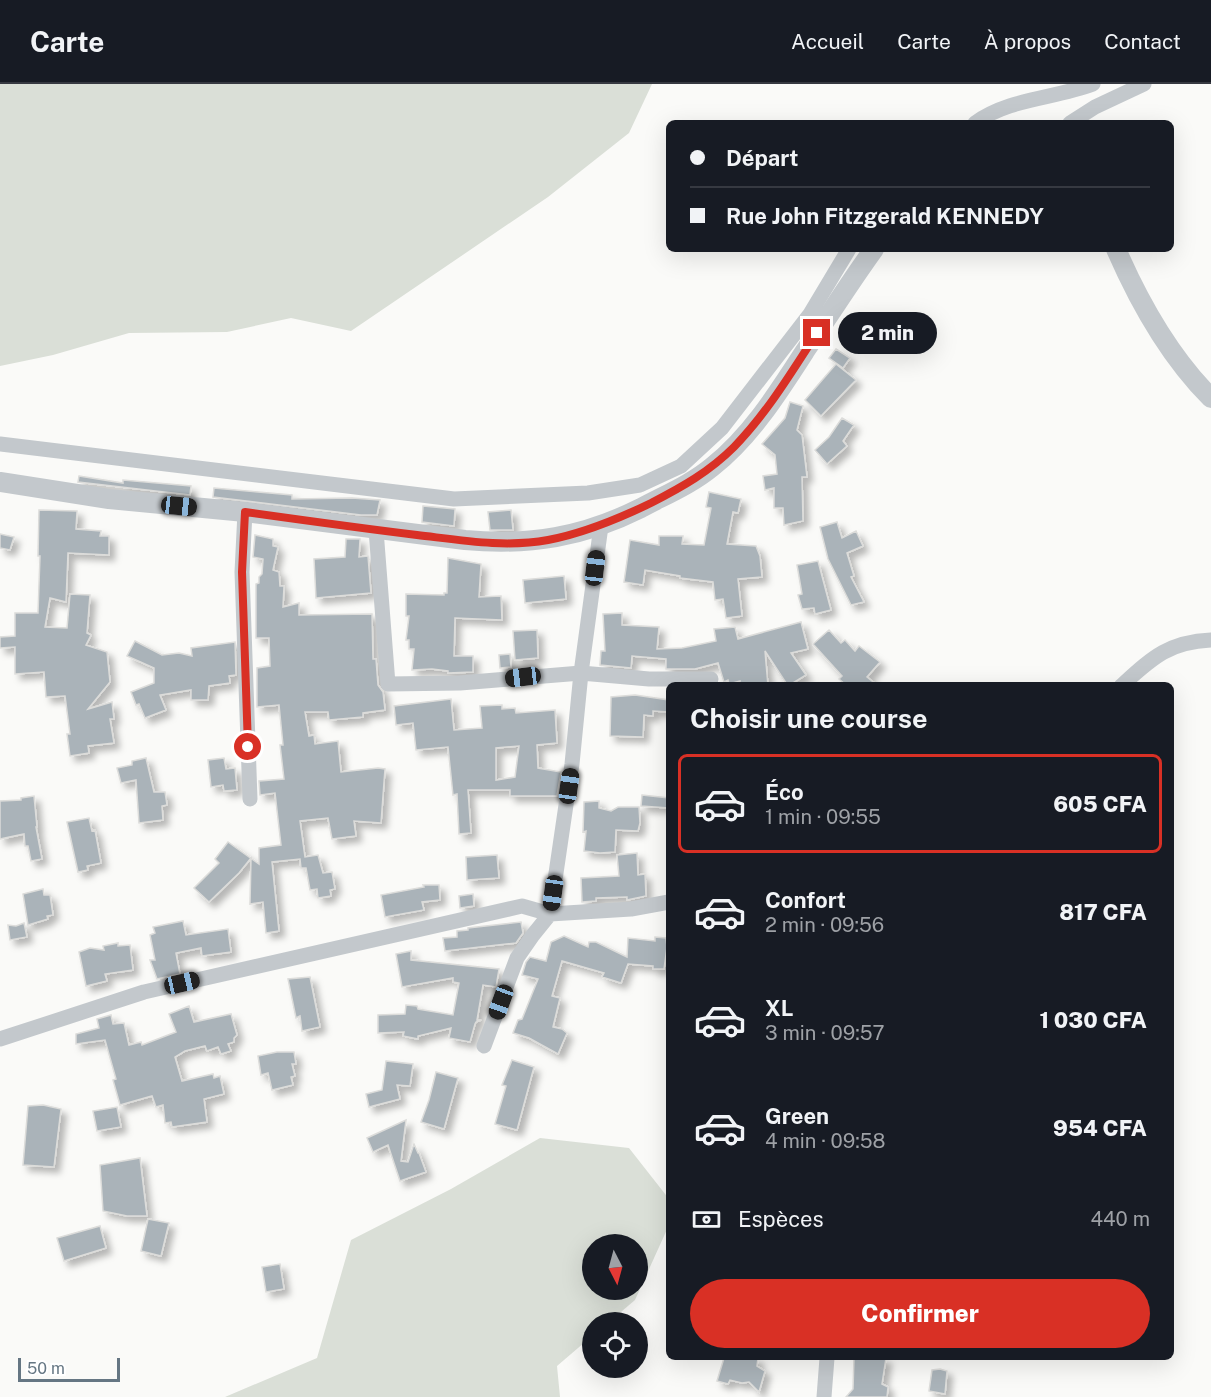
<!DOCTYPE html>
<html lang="fr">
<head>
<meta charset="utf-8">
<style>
	:root { --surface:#171b24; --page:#20242c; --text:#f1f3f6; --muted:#9ea1a6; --line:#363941; --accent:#d93025 }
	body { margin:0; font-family:"Public Sans",sans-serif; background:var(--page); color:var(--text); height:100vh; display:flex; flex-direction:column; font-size:22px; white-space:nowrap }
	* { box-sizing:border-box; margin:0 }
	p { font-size:20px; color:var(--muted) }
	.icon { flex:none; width:33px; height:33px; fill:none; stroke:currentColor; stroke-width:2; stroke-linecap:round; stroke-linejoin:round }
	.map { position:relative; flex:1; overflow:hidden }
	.sheet { position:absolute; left:666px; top:598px; width:508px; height:678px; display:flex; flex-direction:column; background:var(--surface); border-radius:9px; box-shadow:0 6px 24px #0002 }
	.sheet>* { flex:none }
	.guide { position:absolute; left:666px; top:36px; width:508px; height:132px; border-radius:9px; box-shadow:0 6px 24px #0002; display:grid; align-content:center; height:132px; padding:0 24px; background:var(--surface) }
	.needle { width:39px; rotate:174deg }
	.buttons { position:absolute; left:582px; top:1150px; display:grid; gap:12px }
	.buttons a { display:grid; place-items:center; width:66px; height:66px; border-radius:50%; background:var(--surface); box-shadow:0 6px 24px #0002; font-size:30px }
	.scale { position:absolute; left:18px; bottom:15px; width:102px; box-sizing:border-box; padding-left:6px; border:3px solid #657683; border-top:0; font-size:16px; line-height:21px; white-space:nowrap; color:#657683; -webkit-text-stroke:4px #fff; paint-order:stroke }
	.end { position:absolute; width:27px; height:27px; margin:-14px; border:8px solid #d93025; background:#fff; box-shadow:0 0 0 3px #fff }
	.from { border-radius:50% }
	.bubble { position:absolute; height:42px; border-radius:21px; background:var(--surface); box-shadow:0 6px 24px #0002; font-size:20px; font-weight:800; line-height:42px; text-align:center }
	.car { position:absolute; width:18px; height:36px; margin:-18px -9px; border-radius:8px; box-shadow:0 0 4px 2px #0007; background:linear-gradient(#222 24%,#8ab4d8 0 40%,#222 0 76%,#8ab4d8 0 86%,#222 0) }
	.guide b { display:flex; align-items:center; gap:21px; height:57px; font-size:22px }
	.guide b+b { border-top:2px solid var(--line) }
	.guide i { width:15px; height:15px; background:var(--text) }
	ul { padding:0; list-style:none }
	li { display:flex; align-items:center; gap:18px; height:99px; margin:0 12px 9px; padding:0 12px; border:3px solid transparent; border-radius:9px }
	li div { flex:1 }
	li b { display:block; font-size:22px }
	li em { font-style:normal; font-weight:800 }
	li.active { border-color:var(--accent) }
	li>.icon { width:54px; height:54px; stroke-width:1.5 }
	h2 { padding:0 24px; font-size:27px; line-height:72px }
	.pay { display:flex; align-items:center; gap:15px; height:66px; padding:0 24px; font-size:22px }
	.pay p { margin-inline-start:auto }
	.cta { display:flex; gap:12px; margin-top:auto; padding:12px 24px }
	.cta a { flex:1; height:69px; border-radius:36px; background:var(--accent); color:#fff; font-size:24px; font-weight:800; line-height:69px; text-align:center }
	header { display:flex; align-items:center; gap:36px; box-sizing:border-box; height:84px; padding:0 30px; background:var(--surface); border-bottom:2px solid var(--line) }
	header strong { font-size:28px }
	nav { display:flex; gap:33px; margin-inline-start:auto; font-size:21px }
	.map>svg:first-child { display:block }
</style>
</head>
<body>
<header>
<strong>Carte</strong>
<nav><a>Accueil</a><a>Carte</a><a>À propos</a><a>Contact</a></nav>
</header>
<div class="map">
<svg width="1211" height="1313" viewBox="0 0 1211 1313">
	<defs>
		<filter id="shadow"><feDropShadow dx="5.5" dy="5.5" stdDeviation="3" flood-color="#0004"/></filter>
	</defs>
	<rect width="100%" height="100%" fill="#fafaf8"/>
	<path fill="#dadfd7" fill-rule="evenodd" d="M0 0H652L629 49 548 113 351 247 291 234 227 248 129 249 53 271 0 282Z
		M540 1054 629 1064 669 1115V1141L635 1216 608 1239H592V1252L557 1282 560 1313H225L317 1274 351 1156 451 1105ZM592 1161H638V1206H592Z"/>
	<path fill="#aab3b9" stroke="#dcdcda" stroke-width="1.5" fill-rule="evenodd" filter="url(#shadow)" d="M836 265 850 274 843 284 829 274Z
		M836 280 856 296 821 332 805 316Z
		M790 318 803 322 797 346 802 351 807 393H802L803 437 784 441 783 424H774V404L765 406 763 392 777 390 775 371 762 360 785 334Z
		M842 334 854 341 843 357 847 362 827 380 815 366 829 353Z
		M79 392 123 399V396L191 402 190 411 78 398Z
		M214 404 292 411V415L352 414 380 416 377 431H361L213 413Z
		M709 408 741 415 738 429 733 428 727 460 756 462 760 472 762 493 738 495 742 532 726 534 723 515 715 516 713 498 680 494V492L645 486 643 501 624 498 630 456 659 461V452H683L682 460 704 461 711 424 706 423Z
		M423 422 455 425 454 442 422 438Z
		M39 426 77 427 76 445 101 447 100 452H109V471L68 469 66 518 50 514 45 543 67 544 70 510 90 511 87 549 91 551 86 561 107 568 110 598 88 625 112 618 114 635H110L114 659 88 662 89 669 70 672 67 650H70L65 612 46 613 44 588 15 590V563L0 564V553L15 552V529H38L40 472H38Z
		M511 426 513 446H490L488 428Z
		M837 438 842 454 856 447 863 462 847 469 854 492 851 493 864 518 851 521 828 475 820 443Z
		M0 450 14 453 10 466 0 464Z
		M255 451 273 455V462L278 463 273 486 279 488 280 502H284L283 523 299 519V531L372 530 373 575H376L378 601 383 608 385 626 363 629V633L329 636 328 628H305L309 652 314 651 315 660 338 657 341 688 378 684 385 685 381 739 354 737 356 752 332 755 328 734 300 737 305 773 318 771 323 789 332 788 335 805 330 806 331 812 318 814 317 805 310 806 306 784H301L300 775 272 778 279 847 266 849 263 818 250 820 251 774 239 789 209 818 194 804 219 779 215 775 228 758 259 780V764L281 761 275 709 260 711 259 697 284 695 280 661H283L279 621 257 623V584L270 582 269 554H256V500L259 499V493L262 490 263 475 253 473Z
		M346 455H360L359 473 368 472 371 509 316 514 314 475 345 473Z
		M448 474 481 480 479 513 501 512 502 536 455 534 454 572H473V588L448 589V587L432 585 412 586 414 565H409V556H406L409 532H406V510L444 511V509H447Z
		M818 477 831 526 815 530 814 524 802 525 798 511 802 510 797 481Z
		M564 492 566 515 525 519 523 496Z
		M622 529V541L659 543 657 565 682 564 716 557 714 545 735 543 738 555 801 538 808 565 791 569 806 591 788 602 765 567 768 602H740V597L729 600 728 596 724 598 718 579 695 585H666V575L632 572 631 584 600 581 601 567H605L603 530Z
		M537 546 538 574 515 576 513 547Z
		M829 546 841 559 845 556 855 567 859 562 880 578 867 593 878 602H847L839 595 842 592 813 560Z
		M135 557 162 571 179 569 192 572 191 564 235 558 236 591 229 592 230 599 209 602 208 616H191V606L160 611 166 626 145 634 139 620 136 621 131 608 154 599V584L127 572Z
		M510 570 511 583 500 584 499 571Z
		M635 611 669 616V628L653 627V632L644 631 643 653 610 652 611 613Z
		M451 615 454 646 482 644 480 622 502 621V625L515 624 516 629 555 626 557 659 537 661 538 684 561 688 557 712H510V706H468L471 749 459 750 457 710 453 711 448 663 416 666 413 639 396 641 394 622ZM519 662 515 693 496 696V664Z
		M146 674 154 708H165L167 721 162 722 163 736 139 739 136 696 121 699 117 684 132 681V677Z
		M224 674 226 685 235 684 237 706 224 707 223 701 211 703 208 676Z
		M642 711 669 714V724L641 722Z
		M34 712 37 743H36L42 775 31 777 28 762H25L24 750 0 755V717L21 716V714Z
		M599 717V724L611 727 618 723H639L640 739 638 747 616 746 615 768 600 769 584 767 586 747 583 748 584 718Z
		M89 734 92 747 95 746 101 779 87 782 88 786 78 788 67 738Z
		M637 769 638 791 645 790 646 812 627 816V813L596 814V817L582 818 581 794 619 792 617 771Z
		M497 771 499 794 467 796 466 773Z
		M423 801H439L440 816 422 818 424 826 385 833 381 811 424 803Z
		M43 805 44 811H50L53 831 47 832 48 835 28 841 23 810Z
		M473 810 474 822 460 824 459 812Z
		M183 837 186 851 228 845 231 868 202 872 201 864 176 869 180 890 157 895 150 876H155L150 851 155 849 153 843Z
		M521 838 523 849 516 859 445 867 443 854 457 853V847L468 846V844Z
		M24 839 27 853 10 856 8 841 16 842Z
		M564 852 588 863 589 858H596L627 873 628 854 655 857V853L666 854 667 863 664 885H653V882L628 880 621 899 602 893 604 889 562 877 552 912 560 914 553 943 562 945 567 949 558 970 529 954 513 949 518 936 522 935 538 895 522 891 526 878 530 873 546 877 551 858Z
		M118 859V862L130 861 133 886 105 890 107 897 86 902 79 868 90 864 104 866 103 862Z
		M411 867V876L499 885 496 903 483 901 477 936H481L476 938 475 940 470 958 449 954 451 944 418 952V955L403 952 404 948 378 949V931L405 930 406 921 417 922 418 925 453 931 459 899 453 898V894L402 903 396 870Z
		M310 893 320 943 302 947 300 932 296 934 288 895Z
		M189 922 194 938 231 930 237 951 234 954V958L228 960 231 967 221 970 218 963 207 967 205 962 185 967 175 973 182 997 213 990 214 994 220 992 224 1010 204 1015 207 1038 172 1043 171 1038 165 1039 163 1021 156 1023 152 1012 120 1021 113 996 116 995 105 956 76 960V950L99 944 97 935 111 931 113 940 124 939 129 961 141 958 142 961 176 948 169 930Z
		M277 968H294L296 980H292L295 992 291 993 293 1001 272 1006 268 989 261 991 258 972Z
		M512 976 534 983 517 1046 495 1040 506 1002 502 1001Z
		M386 977 413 980 410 1002 397 1001 400 1015 369 1023 366 1010 382 1006Z
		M436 988 458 994 444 1045 421 1038 429 1016Z
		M43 1021 61 1025 54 1083 23 1081 28 1022Z
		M117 1023 121 1043 97 1047 93 1027Z
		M406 1036 401 1077 408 1078 414 1060 418 1069H419L426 1088 400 1097 388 1061 373 1068 367 1054Z
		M140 1074 147 1132H127L103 1127 100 1081Z
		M148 1135 169 1139 161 1172 141 1167Z
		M100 1142 106 1164 64 1177 57 1154Z
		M280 1180 284 1205 266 1208 262 1183Z
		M724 1274H758L757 1282 765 1287 759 1308 749 1298 742 1299 730 1296 728 1300 717 1297Z
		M854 1274H886L882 1300 888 1303 887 1313H846L853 1305Z
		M940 1285 947 1287 945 1310 929 1307 932 1286Z"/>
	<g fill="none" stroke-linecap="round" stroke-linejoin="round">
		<path stroke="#c3c8cc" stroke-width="15" d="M975 39C1010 14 1053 15 1093 0
			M1070 39 1095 23 1144 0
			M0 360 454 415 588 409 640 401 681 382 722 344 810 230 849 165
			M245 428 242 488 250 715
			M376 446 388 600 460 599 581 589 649 595H711
			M1121 602C1152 574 1168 558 1211 556
			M0 955 144 908 522 822 550 830 631 825 669 818
			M484 962 517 874 533 851 550 830 572 680 581 589 601 442
			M824 1313 827 1274"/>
		<path stroke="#c3c8cc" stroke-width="20" d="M1116 165C1139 218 1170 273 1211 314
			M0 398 109 415 245 428 465 456C530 462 583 453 641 424 665 411 690 401 712 383 751 352 778 309 805 267 828 233 850 198 874 165"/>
	</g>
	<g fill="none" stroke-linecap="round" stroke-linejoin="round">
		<path stroke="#d93025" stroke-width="8" d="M248 663 242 488 245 428C302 436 359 444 417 451 460 456 505 464 548 456 585 449 618 435 651 419 682 403 709 388 734 363 767 329 791 289 817 249"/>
	</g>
</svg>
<div class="buttons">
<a><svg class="needle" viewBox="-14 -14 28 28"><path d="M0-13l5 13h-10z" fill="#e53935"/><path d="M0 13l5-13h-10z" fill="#9ea1a6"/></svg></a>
<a><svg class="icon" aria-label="locate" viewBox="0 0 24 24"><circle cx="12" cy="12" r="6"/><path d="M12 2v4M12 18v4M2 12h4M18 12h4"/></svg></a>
</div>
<div class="scale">50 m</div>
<i class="end from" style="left:248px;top:663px"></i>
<i class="end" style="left:817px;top:249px"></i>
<div class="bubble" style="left:838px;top:228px;width:99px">2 min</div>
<i class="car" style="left:179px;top:422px;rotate:96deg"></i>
<i class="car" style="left:595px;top:484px;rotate:7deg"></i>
<i class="car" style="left:523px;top:593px;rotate:263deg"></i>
<i class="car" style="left:569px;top:702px;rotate:8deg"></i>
<i class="car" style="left:553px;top:809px;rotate:188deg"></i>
<i class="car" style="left:182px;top:899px;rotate:77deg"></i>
<i class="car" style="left:501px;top:918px;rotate:200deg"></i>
<div class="guide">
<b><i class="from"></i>Départ</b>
<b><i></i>Rue John Fitzgerald KENNEDY</b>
</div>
<section class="sheet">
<h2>Choisir une course</h2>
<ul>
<li class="active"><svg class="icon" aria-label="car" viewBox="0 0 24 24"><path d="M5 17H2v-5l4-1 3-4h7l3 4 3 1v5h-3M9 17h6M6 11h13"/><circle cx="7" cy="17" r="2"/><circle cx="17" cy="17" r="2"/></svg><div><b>Éco</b><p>1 min · 09:55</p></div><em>605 CFA</em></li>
<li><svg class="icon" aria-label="car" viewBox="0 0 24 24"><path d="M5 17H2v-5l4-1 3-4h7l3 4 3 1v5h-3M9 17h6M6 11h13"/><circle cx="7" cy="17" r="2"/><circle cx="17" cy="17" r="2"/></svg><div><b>Confort</b><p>2 min · 09:56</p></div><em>817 CFA</em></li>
<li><svg class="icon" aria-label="car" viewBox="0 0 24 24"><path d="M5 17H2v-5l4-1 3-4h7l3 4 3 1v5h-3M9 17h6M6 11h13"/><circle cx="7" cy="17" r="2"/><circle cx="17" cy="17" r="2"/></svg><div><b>XL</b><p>3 min · 09:57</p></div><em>1 030 CFA</em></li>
<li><svg class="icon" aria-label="car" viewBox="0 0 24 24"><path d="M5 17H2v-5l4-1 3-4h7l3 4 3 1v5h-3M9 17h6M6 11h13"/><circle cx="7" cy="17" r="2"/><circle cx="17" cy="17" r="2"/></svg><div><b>Green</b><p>4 min · 09:58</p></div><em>954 CFA</em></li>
</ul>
<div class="pay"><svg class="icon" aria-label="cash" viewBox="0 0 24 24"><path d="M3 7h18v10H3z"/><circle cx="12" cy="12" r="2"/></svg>Espèces<p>440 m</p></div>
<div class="cta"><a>Confirmer</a></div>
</section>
</div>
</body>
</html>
